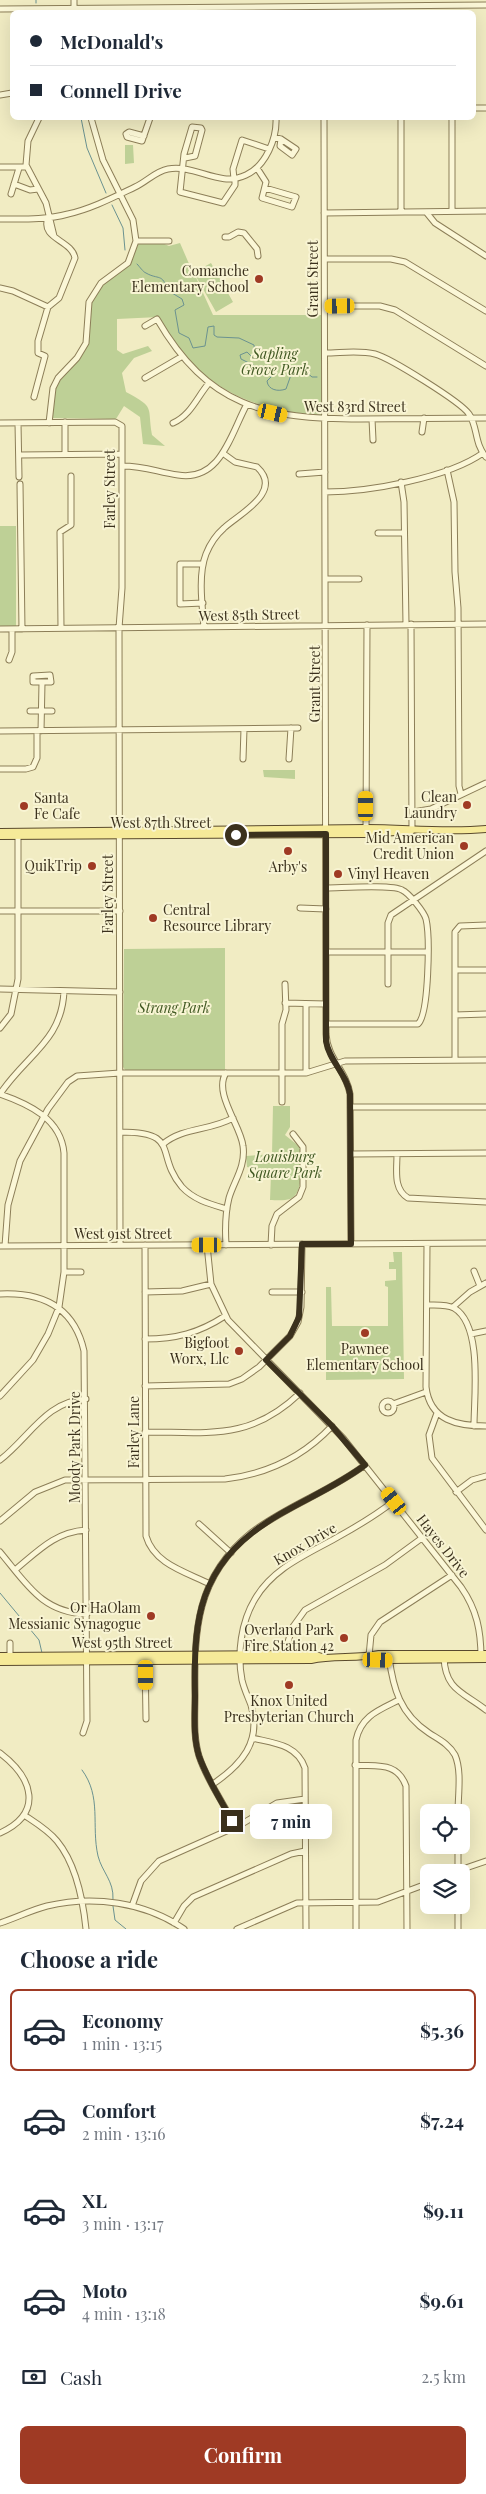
<!DOCTYPE html>
<html lang="en">
<head>
<meta charset="utf-8">
<style>
	:root { --surface:#fff; --page:#f2f2f3; --text:#1f2937; --muted:#747a83; --line:#e0e1e3; --accent:#9f3a24 }
	body { margin:0; font-family:"Playfair Display",serif; background:var(--page); color:var(--text); height:100vh; display:flex; flex-direction:column; font-size:19px; white-space:nowrap }
	* { box-sizing:border-box; margin:0 }
	p { font-size:16px; color:var(--muted) }
	.icon { flex:none; width:28px; height:28px; fill:none; stroke:currentColor; stroke-width:2; stroke-linecap:round; stroke-linejoin:round }
	.map { position:relative; height:1929px; overflow:hidden }
	.sheet { display:flex; flex-direction:column; background:var(--surface); flex:1 }
	.sheet>* { flex:none }
	.guide { position:absolute; left:10px; top:10px; width:466px; height:110px; border-radius:8px; box-shadow:0 5px 20px #0002; display:grid; align-content:center; height:110px; padding:0 20px; background:var(--surface) }
	.fabs { position:absolute; left:420px; top:1804px; display:grid; gap:10px }
	.fabs a { display:grid; place-items:center; width:50px; height:50px; border-radius:8px; background:var(--surface); box-shadow:0 5px 20px #0002; font-size:25px }
	.end { position:absolute; width:22px; height:22px; margin:-11px; border:6px solid #3b311d; background:#fff; box-shadow:0 0 0 2px #fff }
	.from { border-radius:50% }
	.bubble { position:absolute; height:35px; border-radius:8px; background:var(--surface); box-shadow:0 5px 20px #0002; font-size:16px; font-weight:700; line-height:35px; text-align:center }
	.car { position:absolute; width:15px; height:30px; margin:-15px -8px; border-radius:6px; box-shadow:0 0 4px 1px #0007; background:linear-gradient(#f5c518 24%,#345 0 40%,#f5c518 0 76%,#345 0 86%,#f5c518 0) }
	.guide b { display:flex; align-items:center; gap:18px; height:48px; font-size:19px }
	.guide b+b { border-top:1px solid var(--line) }
	.guide i { width:12px; height:12px; background:var(--text) }
	ul { padding:0; list-style:none }
	li { display:flex; align-items:center; gap:15px; height:82px; margin:0 10px 8px; padding:0 10px; border:2px solid transparent; border-radius:8px }
	li div { flex:1 }
	li b { display:block; font-size:19px }
	li em { font-style:normal; font-weight:700 }
	li.current { border-color:var(--accent) }
	li>.icon { width:45px; height:45px; stroke-width:1.5 }
	h2 { padding:0 20px; font-size:22px; line-height:60px }
	.pay { display:flex; align-items:center; gap:12px; height:55px; padding:0 20px; font-size:19px }
	.pay p { margin-inline-start:auto }
	.cta { display:flex; gap:10px; margin-top:auto; padding:10px 20px }
	.cta a { flex:1; height:58px; border-radius:8px; background:var(--accent); color:#fff; font-size:20px; font-weight:700; line-height:58px; text-align:center }
	.map>svg:first-child { display:block }
</style>
</head>
<body>
<div class="map">
<svg width="486" height="1929" viewBox="0 0 486 1929">
	<rect width="100%" height="100%" fill="#f1ecc3"/>
	<path fill="#bed096" d="M125 145H133L134 163 125 164Z
		M139 243H162L169 246 180 243 193 273 211 263 233 302 216 312 194 273 213 315H323L322 414 320 416C244 408 197 386 159 317L117 319V350L123 354 148 346 152 351 134 358 122 373 126 392C156 408 147 406 152 435L165 446 143 444 140 417 124 406 116 419 51 418 56 387 59 379 85 349 90 303 102 285 129 264Z
		M0 526H16V626H0Z
		M263 770H295V779L264 777Z
		M225 948V1070L126 1071 123 1067 124 949Z
		M273 1106H290V1127L285 1135 300 1147C301 1159 305 1194 290 1199 284 1201 275 1200 270 1200L271 1174 247 1167 246 1156 272 1154Z
		M393 1252H402L404 1379 326 1380V1287H331L332 1326H388V1287L385 1286V1281L396 1280V1269H389V1262H394Z"/>
	<g fill="none" stroke-linecap="round" stroke-linejoin="round">
		<path stroke="#6b9290" stroke-width="1" d="M36 0V3
			M81 118 87 148 106 193
			M112 205 123 228 125 250
			M137 264C140 267 143 272 146 273 158 280 163 273 167 290L182 299 184 305 175 310 179 333 189 338 193 348 205 346 208 327 214 326V335L217 337 239 338 254 345 255 355 252 357 247 352 240 355 241 359 271 374V377L267 381C268 390 278 392 286 389L292 372 304 370 312 377H317
			M0 1593 39 1640 42 1653
			M82 1770C102 1797 91 1825 98 1856 102 1872 114 1881 113 1899
			M113 1906 115 1920 126 1929"/>
		<defs>
			<path id="minor" d="M74 0V12
				M0 9 486 5
				M0 95 12 93
				M474 108H486
				M39 118 28 141 26 165 46 203 54 236
				M324 118 326 1034C327 1058 347 1072 350 1094L351 1244
				M401 118V212
				M452 118V211
				M144 136 129 132 126 134 127 137 142 141 150 118
				M274 137 281 139 296 149 292 155 280 146 281 139
				M185 158 195 156 202 130 201 128 192 127 184 154 180 192 223 203 235 185V179
				M0 167H26
				M257 168 266 182 262 198 292 207 296 197 265 188
				M234 179 233 169 242 140 269 149
				M14 184 30 190 38 189
				M11 194 19 168
				M426 212 435 223 486 256
				M324 213 486 211
				M0 219C23 219 46 220 68 214 91 209 114 197 135 187 146 182 156 171 168 169 196 164 219 188 246 175 266 166 277 138 276 118
				M225 237H229L238 232 244 233 257 249 258 256
				M136 241H169
				M325 259H391L405 262 486 311
				M0 288 13 291 48 307
				M325 306H380L395 310 486 366
				M145 326 157 319C208 407 265 419 361 419 403 419 444 418 486 418
				M325 353C341 353 359 350 375 354 390 358 461 402 469 414 478 427 474 443 486 457
				M145 378 181 357
				M34 397 45 356 38 353V341L48 307 59 298 75 258C72 240 40 239 48 218
				M372 419 373 440
				M65 422V454
				M0 423 115 422 122 426V588L119 628 120 1245
				M18 423 19 477
				M49 423 53 388 58 378 77 358 86 343 89 302 101 283 128 263 136 241 133 220 103 160 91 118
				M173 423C191 415 197 397 209 383
				M422 432 424 418
				M19 455 121 454
				M122 466C145 466 157 472 178 475 221 482 231 433 247 404
				M447 470 454 502 455 572 458 608 459 786 461 794
				M299 474 325 472
				M401 482 404 502 406 624
				M20 484 22 629
				M325 492C368 492 448 478 483 453
				M378 533H403
				M203 564H180V604L203 603
				M326 579H359
				M411 624 412 830
				M204 627C202 605 198 574 206 554 210 544 216 535 224 528 239 514 284 492 257 467L235 462 224 454
				M61 628 60 532 71 525V476
				M0 629 486 624
				M9 660 12 652V629
				M50 675 51 682H33V676Z
				M30 711H52
				M0 731 298 728
				M41 731 42 683
				M243 759 244 729
				M289 759 291 728
				M0 769H26L33 767 37 758V731
				M413 812 431 809 486 783
				M366 832 367 625
				M326 888C341 888 392 884 402 890 409 893 424 912 426 919 430 936 429 1014 418 1024H326
				M300 908 326 909
				M0 911H120
				M326 952H427
				M455 970H486
				M388 984V923L391 915 486 851
				M0 989 120 992
				M285 1003 326 1004
				M306 1004V1073
				M455 1015 486 1014
				M0 1028 11 1014 18 979V835
				M455 1060V932L460 926 486 925
				M0 1094C29 1104 61 1119 64 1153V1272L59 1307 48 1334 33 1360 0 1396
				M0 1094C26 1055 62 1041 64 991
				M282 1102V1024L286 1010 285 984
				M350 1107H486
				M120 1132C182 1132 154 1154 182 1187 194 1200 210 1204 227 1209
				M163 1144C183 1127 210 1131 233 1118
				M351 1154 486 1153
				M397 1154C397 1170 393 1189 408 1198L486 1202
				M427 1244 426 1387C430 1421 458 1426 486 1426
				M145 1245 146 1536C154 1564 186 1572 210 1584
				M207 1245 211 1284 228 1320 343 1438 461 1587C477 1610 481 1631 481 1658
				M226 1245C225 1229 225 1214 229 1198 234 1181 246 1166 243 1146 241 1126 213 1093 226 1073
				M271 1245 272 1226 277 1214 299 1197 303 1187V1147L293 1134
				M0 1246 486 1243
				M5 1246 8 1205 20 1161 48 1109 68 1082 77 1076 120 1073H306L345 1061 486 1060
				M474 1271 480 1286
				M64 1272H81
				M145 1292 182 1291 211 1284
				M272 1292H302
				M0 1294C42 1292 74 1307 84 1351L87 1721 83 1733
				M427 1305C436 1305 446 1304 454 1308 483 1325 474 1397 474 1426
				M453 1307 470 1292 486 1283
				M471 1334 486 1331
				M145 1339C176 1339 199 1333 225 1316
				M145 1386 229 1384 242 1379 259 1367 290 1336 298 1322 301 1307 302 1244
				M382 1407a6 6 0 1 1 12 0a6 6 0 1 1-12 0Z
				M393 1404 426 1392
				M437 1413 429 1435 432 1458 486 1530
				M145 1432C209 1432 250 1441 300 1393
				M0 1460C29 1438 46 1401 86 1399
				M456 1492 472 1480 486 1476
				M0 1521 35 1492 65 1480 225 1479C268 1474 303 1457 332 1426
				M199 1524 231 1553
				M0 1552C26 1583 42 1613 87 1614
				M15 1570C38 1551 55 1532 86 1530
				M10 1643V1658
				M369 1656 371 1635 380 1622 452 1575
				M288 1657V1642L292 1628 305 1610 385 1565 422 1538
				M389 1657C393 1688 400 1714 429 1733 438 1739 449 1744 455 1755 462 1771 458 1795 458 1812
				M444 1657C445 1690 463 1692 486 1710
				M145 1658 146 1719
				M252 1738C273 1743 297 1744 305 1768L306 1929
				M0 1753C33 1778 44 1813 0 1833
				M355 1765C376 1767 397 1761 406 1786L407 1929
				M213 1784C241 1765 262 1742 251 1705 248 1697 244 1689 242 1680 237 1654 241 1622 255 1599 273 1568 306 1555 336 1538 356 1527 375 1516 394 1501
				M24 1815C36 1823 48 1830 57 1841 76 1864 83 1900 86 1929
				M235 1827C224 1803 207 1781 199 1756 193 1736 195 1715 195 1695 194 1630 196 1577 251 1533 284 1507 329 1492 365 1465
				M454 1872 486 1861
				M458 1872V1845
				M458 1905V1929
				M132 1906 141 1881 159 1861 240 1825 277 1803 305 1799
				M0 1923C16 1918 31 1910 47 1906 93 1895 145 1902 184 1929
				M174 1923 184 1906 193 1897 291 1854 305 1851
				M237 1929 297 1903 378 1902 429 1883
				M356 1929V1740C361 1716 379 1710 399 1700"/>
			<path id="major" d="M0 832 366 828C406 828 446 833 486 829
				M0 836 366 834 411 831
				M0 1656 311 1654 322 1657
				M370 1657 390 1660 486 1659
				M0 1662 311 1660C334 1655 357 1659 379 1654H486"/>
		</defs>
		<use href="#minor" stroke="#8c7e58" stroke-width="7"/>
		<use href="#major" stroke="#5a4a2d" stroke-width="8"/>
		<use href="#minor" stroke="#fbf7d7" stroke-width="5"/>
		<use href="#major" stroke="#f6ea99" stroke-width="6"/>
	</g>
	<g fill="none" stroke-linecap="round" stroke-linejoin="round">
		<path stroke="#3b311d" stroke-width="6" d="M232 1821C221 1800 207 1779 199 1756 193 1737 195 1716 195 1696 194 1631 195 1577 252 1533 286 1506 329 1492 365 1465L332 1426 266 1360 290 1336 299 1317 302 1244H351L350 1094C347 1074 329 1061 326 1041V834L236 835"/>
	</g>
	<g fill="#9f3a24" stroke="#f8f4d3" stroke-width="2">
		<circle cx="259" cy="279" r="5"/>
		<circle cx="467" cy="805" r="5"/>
		<circle cx="24" cy="806" r="5"/>
		<circle cx="464" cy="846" r="5"/>
		<circle cx="288" cy="851" r="5"/>
		<circle cx="92" cy="866" r="5"/>
		<circle cx="338" cy="874" r="5"/>
		<circle cx="153" cy="918" r="5"/>
		<circle cx="365" cy="1333" r="5"/>
		<circle cx="239" cy="1351" r="5"/>
		<circle cx="151" cy="1616" r="5"/>
		<circle cx="344" cy="1638" r="5"/>
		<circle cx="289" cy="1685" r="5"/>
	</g>
	<g text-anchor="middle" stroke-width="4" stroke-linejoin="round" paint-order="stroke">
		<g font-size="14" fill="#3b311d" stroke="#f8f4d3" text-anchor="end">
			<text x="249" y="276">Comanche<tspan x="249" dy="16">Elementary School</tspan></text>
			<text x="457" y="802">Clean<tspan x="457" dy="16">Laundry</tspan></text>
			<text x="34" y="803" text-anchor="start">Santa<tspan x="34" dy="16">Fe Cafe</tspan></text>
			<text x="454" y="843">Mid American<tspan x="454" dy="16">Credit Union</tspan></text>
			<text x="82" y="871">QuikTrip</text>
			<text x="288" y="872" text-anchor="middle">Arby's</text>
			<text x="348" y="879" text-anchor="start">Vinyl Heaven</text>
			<text x="163" y="915" text-anchor="start">Central<tspan x="163" dy="16">Resource Library</tspan></text>
			<text x="229" y="1348">Bigfoot<tspan x="229" dy="16">Worx, Llc</tspan></text>
			<text x="365" y="1354" text-anchor="middle">Pawnee<tspan x="365" dy="16">Elementary School</tspan></text>
			<text x="141" y="1613">Or HaOlam<tspan x="141" dy="16">Messianic Synagogue</tspan></text>
			<text x="334" y="1635">Overland Park<tspan x="334" dy="16">Fire Station 42</tspan></text>
			<text x="289" y="1706" text-anchor="middle">Knox United<tspan x="289" dy="16">Presbyterian Church</tspan></text>
		</g>
		<g font-size="14" fill="#3b311d" stroke="#f8f4d3">
			<text transform="translate(313 279) rotate(-90)" y="5">Grant Street</text>
			<text x="355" y="412">West 83rd Street</text>
			<text transform="translate(110 489) rotate(-90)" y="5">Farley Street</text>
			<text transform="translate(249 615) rotate(-1)" y="5">West 85th Street</text>
			<text transform="translate(315 684) rotate(-90)" y="5">Grant Street</text>
			<text x="161" y="828">West 87th Street</text>
			<text transform="translate(108 894) rotate(-90)" y="5">Farley Street</text>
			<text x="123" y="1239">West 91st Street</text>
			<text transform="translate(134 1432) rotate(-90)" y="5">Farley Lane</text>
			<text transform="translate(75 1447) rotate(-90)" y="5">Moody Park Drive</text>
			<text transform="translate(305 1544) rotate(-30)" y="5">Knox Drive</text>
			<text transform="translate(443 1546) rotate(52)" y="5">Hayes Drive</text>
			<text x="122" y="1648">West 95th Street</text>
		</g>
		<g font-size="14" font-style="italic" fill="#415923" stroke="#f8f4d3">
			<text x="275" y="359">Sapling<tspan x="275" dy="16">Grove Park</tspan></text>
			<text x="174" y="1013">Strang Park</text>
			<text x="285" y="1162">Louisburg<tspan x="285" dy="16">Square Park</tspan></text>
		</g>
	</g>
</svg>
<div class="fabs">
<a><svg class="icon" aria-label="locate" viewBox="0 0 24 24"><circle cx="12" cy="12" r="6"/><path d="M12 2v4M12 18v4M2 12h4M18 12h4"/></svg></a>
<a><svg class="icon" aria-label="layers" viewBox="0 0 24 24"><path d="M12 4l9 5-9 5-9-5zM3 14l9 5 9-5"/></svg></a>
</div>
<i class="end from" style="left:236px;top:835px"></i>
<i class="end" style="left:232px;top:1821px"></i>
<div class="bubble" style="left:250px;top:1804px;width:82px">7 min</div>
<i class="car" style="left:340px;top:306px;rotate:269deg"></i>
<i class="car" style="left:273px;top:413px;rotate:103deg"></i>
<i class="car" style="left:366px;top:806px;rotate:0deg"></i>
<i class="car" style="left:207px;top:1245px;rotate:270deg"></i>
<i class="car" style="left:394px;top:1501px;rotate:322deg"></i>
<i class="car" style="left:378px;top:1660px;rotate:92deg"></i>
<i class="car" style="left:146px;top:1675px;rotate:180deg"></i>
<div class="guide">
<b><i class="from"></i>McDonald's</b>
<b><i></i>Connell Drive</b>
</div>
</div>
<section class="sheet">
<h2>Choose a ride</h2>
<ul>
<li class="current"><svg class="icon" aria-label="car" viewBox="0 0 24 24"><path d="M5 17H2v-5l4-1 3-4h7l3 4 3 1v5h-3M9 17h6M6 11h13"/><circle cx="7" cy="17" r="2"/><circle cx="17" cy="17" r="2"/></svg><div><b>Economy</b><p>1 min · 13:15</p></div><em>$5.36</em></li>
<li><svg class="icon" aria-label="car" viewBox="0 0 24 24"><path d="M5 17H2v-5l4-1 3-4h7l3 4 3 1v5h-3M9 17h6M6 11h13"/><circle cx="7" cy="17" r="2"/><circle cx="17" cy="17" r="2"/></svg><div><b>Comfort</b><p>2 min · 13:16</p></div><em>$7.24</em></li>
<li><svg class="icon" aria-label="car" viewBox="0 0 24 24"><path d="M5 17H2v-5l4-1 3-4h7l3 4 3 1v5h-3M9 17h6M6 11h13"/><circle cx="7" cy="17" r="2"/><circle cx="17" cy="17" r="2"/></svg><div><b>XL</b><p>3 min · 13:17</p></div><em>$9.11</em></li>
<li><svg class="icon" aria-label="car" viewBox="0 0 24 24"><path d="M5 17H2v-5l4-1 3-4h7l3 4 3 1v5h-3M9 17h6M6 11h13"/><circle cx="7" cy="17" r="2"/><circle cx="17" cy="17" r="2"/></svg><div><b>Moto</b><p>4 min · 13:18</p></div><em>$9.61</em></li>
</ul>
<div class="pay"><svg class="icon" aria-label="cash" viewBox="0 0 24 24"><path d="M3 7h18v10H3z"/><circle cx="12" cy="12" r="2"/></svg>Cash<p>2.5 km</p></div>
<div class="cta"><a>Confirm</a></div>
</section>
</body>
</html>
